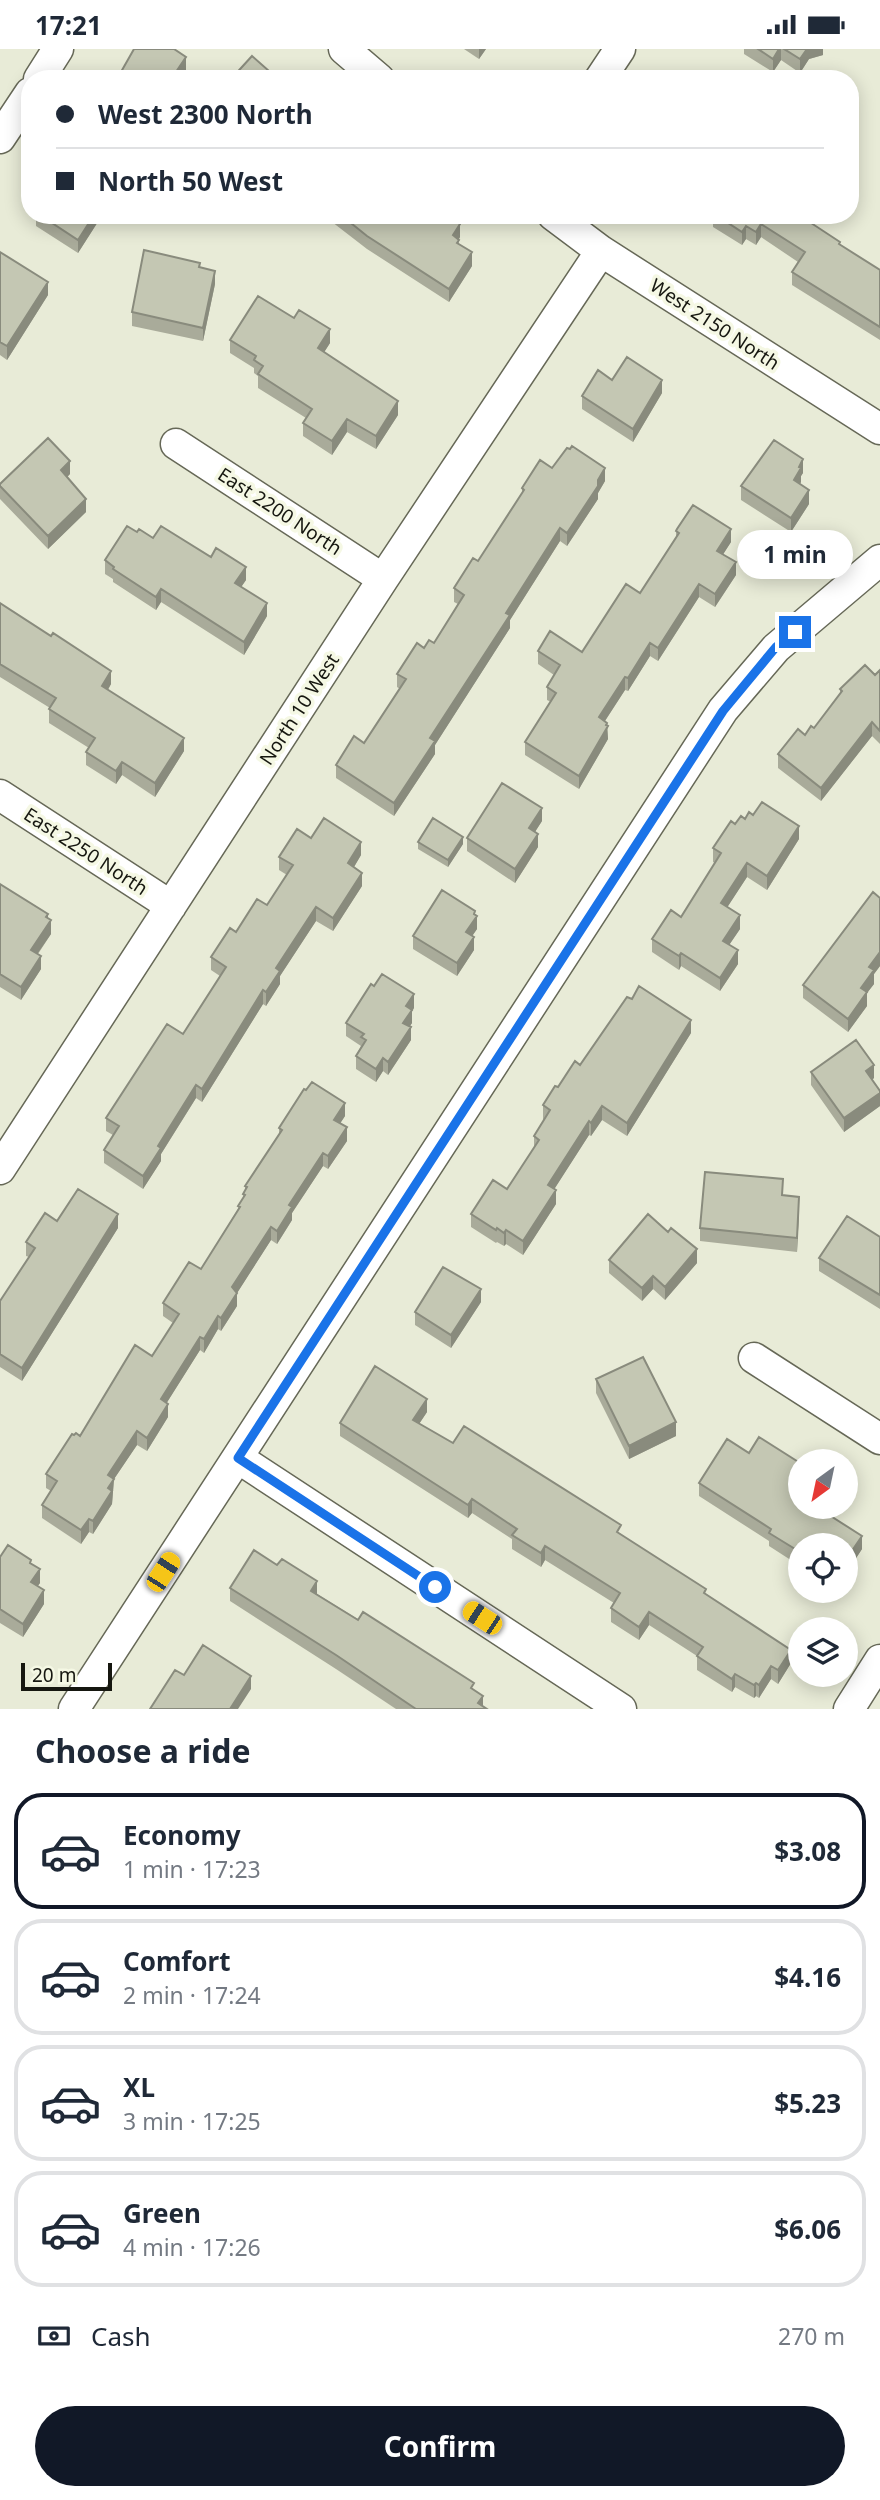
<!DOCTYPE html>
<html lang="en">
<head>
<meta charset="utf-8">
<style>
	:root { --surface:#fff; --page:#f2f2f3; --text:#1f2937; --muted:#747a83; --line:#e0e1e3; --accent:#111827 }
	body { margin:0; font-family:"Noto Sans",sans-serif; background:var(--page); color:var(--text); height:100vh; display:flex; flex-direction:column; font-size:26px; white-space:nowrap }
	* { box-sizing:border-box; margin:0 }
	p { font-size:23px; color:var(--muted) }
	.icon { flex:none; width:38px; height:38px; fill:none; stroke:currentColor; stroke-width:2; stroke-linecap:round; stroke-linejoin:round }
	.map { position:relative; height:1660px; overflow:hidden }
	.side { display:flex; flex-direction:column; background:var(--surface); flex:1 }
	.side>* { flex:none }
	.hud { position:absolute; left:21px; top:21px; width:838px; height:154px; border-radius:28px; box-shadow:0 4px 18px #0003; display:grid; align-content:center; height:154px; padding:0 35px; background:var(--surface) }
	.needle { width:46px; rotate:213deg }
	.controls { position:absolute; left:788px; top:1400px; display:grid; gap:14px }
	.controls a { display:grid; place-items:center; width:70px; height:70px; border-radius:50%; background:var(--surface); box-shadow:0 4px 18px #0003; font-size:35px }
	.scale { position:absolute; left:21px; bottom:18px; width:91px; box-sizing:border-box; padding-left:7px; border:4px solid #161710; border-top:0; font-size:19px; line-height:24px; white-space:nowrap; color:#161710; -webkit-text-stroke:5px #f5f8e4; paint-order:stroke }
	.end { position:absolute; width:32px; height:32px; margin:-16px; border:9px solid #1a73e8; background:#fff; box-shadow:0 0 0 4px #fff }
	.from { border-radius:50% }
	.bubble { position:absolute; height:49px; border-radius:24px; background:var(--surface); box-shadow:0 4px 18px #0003; font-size:23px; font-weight:700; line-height:49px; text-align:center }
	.car { position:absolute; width:21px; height:42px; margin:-21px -10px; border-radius:9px; box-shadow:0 0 5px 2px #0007; background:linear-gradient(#f5c518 24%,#345 0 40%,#f5c518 0 76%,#345 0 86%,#f5c518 0) }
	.hud b { display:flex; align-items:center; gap:24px; height:66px; font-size:26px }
	.hud b+b { border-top:2px solid var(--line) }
	.hud i { width:18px; height:18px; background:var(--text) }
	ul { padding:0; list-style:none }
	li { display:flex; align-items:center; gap:21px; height:116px; margin:0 14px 10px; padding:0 21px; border:4px solid var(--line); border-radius:28px }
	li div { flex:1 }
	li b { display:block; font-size:26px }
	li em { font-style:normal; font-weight:700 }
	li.active { border-color:var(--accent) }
	li>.icon { width:63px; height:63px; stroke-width:1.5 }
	h2 { padding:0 35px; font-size:32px; line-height:84px }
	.pay { display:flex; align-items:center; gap:18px; height:77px; padding:0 35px; font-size:26px }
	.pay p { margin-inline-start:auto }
	.cta { display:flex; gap:14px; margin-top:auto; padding:14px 35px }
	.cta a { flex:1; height:80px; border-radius:42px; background:var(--accent); color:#fff; font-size:28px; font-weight:700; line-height:80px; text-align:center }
	.status { display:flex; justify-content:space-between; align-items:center; height:49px; padding:0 35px; background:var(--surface); direction:ltr }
	.status svg { height:19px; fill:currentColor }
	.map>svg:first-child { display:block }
</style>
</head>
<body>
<div class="status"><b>17:21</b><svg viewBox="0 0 49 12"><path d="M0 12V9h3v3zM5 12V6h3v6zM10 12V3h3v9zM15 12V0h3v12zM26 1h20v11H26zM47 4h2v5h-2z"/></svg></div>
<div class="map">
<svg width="880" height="1660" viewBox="0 0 880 1660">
	<rect width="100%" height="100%" fill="#e8ebd7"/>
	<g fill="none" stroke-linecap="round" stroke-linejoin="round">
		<defs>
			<path id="street" d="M344 0 379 30
				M39 30 58 0
				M600 30 620 0
				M0 89 30 44
				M553 166 601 202 880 380
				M176 395 383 530
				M0 746 171 857
				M0 1120 383 530 601 202
				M754 1309 880 1390
				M238 1409 621 1660
				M74 1660 723 661 776 599 880 511
				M849 1660 880 1611"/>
		</defs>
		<use href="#street" stroke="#666857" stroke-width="33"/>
		<use href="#street" stroke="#fff" stroke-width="30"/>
	</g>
	<path fill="#a9ab9a" d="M464 0H486L479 10Z
		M744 0H823V6L809 10 800 24 781 11 773 23 744 5Z
		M36 166H101V168L78 204 36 177Z
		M323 166H424L460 188 459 190V195L472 217 449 253 367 200Z
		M713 166H811L808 172 840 196 880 221V291L792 236V223L798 213 761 188 756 196 746 190 742 196 713 178Z
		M0 203 48 246 7 311 0 306Z
		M215 235 203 292 132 277V263Z
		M230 291 330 294 324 303 398 366 376 400 347 383 332 406 303 387V374L306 369 258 339V327L254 324V319L230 304Z
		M612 331 662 344 633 393 582 360V347Z
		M552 419 605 432 598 444V450L567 497 560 492 510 571V579L435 696V705L394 767 336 729V716L364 694 400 640 397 638V625L424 599 434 594 458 555 454 553V539L478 512 522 444V439Z
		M803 424 801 427V433L800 435 809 455 791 483 741 451V437Z
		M70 425 67 428 86 463 48 500 0 450V435Z
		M676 482 731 493 723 505 736 526 715 558 699 548 658 612 650 607 628 642 625 641 605 672 607 677 608 690 579 740 525 706V693L551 653 547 651V638L554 626 538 615V602L582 603 640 544 676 488Z
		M137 483 153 489 246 531 241 538 267 567 244 606 161 553 156 561 113 533V530L105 525V511Z
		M0 554 111 635 108 641 184 702 155 748 122 726 116 735 86 716V703L89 699 49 674V660L50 659 0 628Z
		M880 621V695L872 687 821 752 778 719V705L814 679 840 645V640L875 626Z
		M745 770 799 790 767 841 747 828 727 858 740 880 729 896 738 915 720 942 681 917 679 921 652 903V890L681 868 715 814 713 813V799L735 775Z
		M542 772 535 783 538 798 515 834 467 802V789Z
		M311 789 361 806 354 818 362 837 333 882 316 872 280 927V935L266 957 263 955 202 1053 196 1049 161 1105V1112L143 1140 104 1114V1101L113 1086 106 1082V1069L183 985 220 927 211 921V908L236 883 267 856 287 826 279 821V808Z
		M418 793 463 795 448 818 418 800Z
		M0 835 48 869 51 885 38 905 41 920 21 951 0 938Z
		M880 849V917L874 925V935L867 944V957L848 983 803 949V936Z
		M475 866 477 880 472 887 474 901 457 927 413 900V887Z
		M414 959 412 962V974L410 977 411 991 388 1026 383 1022 376 1033 356 1020V1007L361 997 346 987V974Z
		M691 984 627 1087 602 1071 591 1087 589 1086 554 1140 556 1155 523 1206 506 1195 504 1197 497 1193 496 1194 471 1178V1165L507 1140 534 1099V1087L544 1071 543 1070V1056L558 1038 580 1016Z
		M811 1023 874 1029 872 1031 880 1042V1057L844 1083 811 1036Z
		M345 1067 340 1074 347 1092 328 1120 323 1117 292 1164V1171L277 1195 271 1191 237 1244V1257L221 1282 218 1280 204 1304 200 1301 167 1353 168 1368 147 1402 137 1396 114 1430 112 1455 93 1485 89 1483 81 1495 42 1469V1456L51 1442 46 1439V1425L74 1386 80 1387 152 1307 173 1274 163 1267V1254L201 1220 238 1160V1157L243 1150V1145L245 1141V1137L279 1085V1079Z
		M783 1146 799 1161 797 1203 700 1192V1179Z
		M57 1172 118 1179 22 1332 0 1318V1252L29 1208 26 1207V1193Z
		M880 1188V1260L819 1222V1209Z
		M609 1211 697 1214 665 1251 653 1240 642 1252 609 1224Z
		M481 1253 451 1299 415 1276V1263Z
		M596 1330 676 1387 629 1410 596 1344Z
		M427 1363 419 1375 453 1394 621 1485 706 1545 791 1614 778 1635 771 1630 759 1649 756 1647 754 1649 735 1638 732 1643 697 1621V1607L649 1576 639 1591 611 1573V1559L614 1554 545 1511 541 1518 512 1500V1490L472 1464 468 1469 340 1387V1374Z
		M699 1434 832 1468 862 1500 845 1526V1496H800V1517L769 1497V1492L699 1447Z
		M0 1508 31 1515 40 1534 37 1537 44 1555 23 1588 0 1574Z
		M230 1539 317 1545 474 1641 483 1657 487 1660H396L336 1620 230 1552Z"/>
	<path fill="#898b7d" d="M479 0H486L479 10Z
		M779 0H781V11L773 23V10Z
		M807 0H823V6L809 10 800 24V10Z
		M186 8V21L181 30 176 23Z
		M94 166H101V168L78 204V191Z
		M803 166H811L802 181V168Z
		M460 175V188L453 200V186Z
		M761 175V188L756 196V183Z
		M746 177V190L742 196V183Z
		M472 203V217L449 253V240Z
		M215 222V235L203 292V279Z
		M48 233V246L7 311V297Z
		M330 280V294L318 313V299Z
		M662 331V344L633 393V380Z
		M398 352V366L376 400V387Z
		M347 370V383L332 406V392Z
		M803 410V424L801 427V433L794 444V431L799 418Z
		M70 412V425L61 434V421Z
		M605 419V432L598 444V431Z
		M598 437V450L567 497V484Z
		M809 441V455L791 483V469Z
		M86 450V463L48 500V487Z
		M560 479V492L510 571V579L435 696V705L394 767V754L430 689 506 564Z
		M731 480V493L717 515V502Z
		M736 513V526L715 558V545Z
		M246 518V531L235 547V534Z
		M699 535V548L658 612V599Z
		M161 540V553L156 561V548Z
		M267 554V567L244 606V593Z
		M650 594V607L628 642V629Z
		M111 622V635L102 650V637Z
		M625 628V641L599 681V668Z
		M872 673V687L821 752V739Z
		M607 674 608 690 579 740V727Z
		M184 689V702L155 748V734Z
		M122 713V726L116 735V722Z
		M542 759V772L529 792V779Z
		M799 777V790L767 841V827Z
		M538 785V798L515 834V820Z
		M463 788V795L448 818V811Z
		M361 793V806L348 828V814Z
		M747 814V828L721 868V854Z
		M362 824V837L333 882V869Z
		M316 858V872L280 927V935L266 957V943L276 919Z
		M475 862V869L477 867V880L466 896V883Z
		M48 865V876L51 871V885L31 914V901Z
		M740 866V880L723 905V892Z
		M474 888V901L457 927V914Z
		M738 901V915L720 942V929Z
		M880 903V917L874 925V935L867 944V957L848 983V970L869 918Z
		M681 904V917L679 921V907Z
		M41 907V920L21 951V938Z
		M263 941V955L202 1053V1040Z
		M414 945V959L412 962V974L403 987V974L406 957Z
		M691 971V984L627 1087V1074Z
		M411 978V991L388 1026V1013Z
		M383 1009V1022L376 1033V1020Z
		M874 1016V1029L866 1035V1022Z
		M196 1036V1049L161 1105V1112L143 1140V1127L158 1097Z
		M880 1044V1057L844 1083V1069Z
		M345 1054V1067L334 1084V1071Z
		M602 1057V1071L591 1087V1074Z
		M589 1072V1086L548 1150V1136Z
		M347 1078V1092L328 1120V1107Z
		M323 1104V1117L292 1164V1171L277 1195V1182L289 1156Z
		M556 1141V1155L523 1206V1192Z
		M799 1148V1161L797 1203V1189Z
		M118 1165V1179L22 1332V1319Z
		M271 1178V1191L232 1252V1238Z
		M506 1181V1195L504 1197V1184Z
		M697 1200V1214L665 1251V1238Z
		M653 1227V1240L642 1252V1239Z
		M481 1240V1253L451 1299V1286Z
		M237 1244V1257L221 1282V1269Z
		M218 1267V1280L204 1304V1290Z
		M200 1288V1301L161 1363V1350Z
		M427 1350V1363L413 1384V1371Z
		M168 1355V1368L147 1402V1389Z
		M676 1373V1387L629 1410V1397Z
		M137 1382V1396L114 1430 112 1455 93 1485V1472L108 1426Z
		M472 1450V1464L468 1469V1456Z
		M830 1458H839L826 1477V1464Z
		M89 1470V1483L81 1495V1481Z
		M862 1487V1500L845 1526V1512Z
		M545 1497V1511L541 1518V1504Z
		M40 1520V1534L31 1547V1533Z
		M317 1532V1546L311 1542Z
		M44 1541V1555L23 1588V1575Z
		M649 1563V1576L639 1591V1578Z
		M791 1601V1614L778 1635V1621Z
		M771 1617V1630L759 1649V1636Z
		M735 1625V1638L732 1643V1630Z
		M251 1627V1640L238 1660H230Z
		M756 1634V1647L754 1649V1636Z
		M483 1647V1660L478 1654Z"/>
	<path fill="#c4c7b3" stroke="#898b7d" stroke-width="2" d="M134 0H174L186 8 176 23 187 30H117Z
		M758 0H779L773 10Z
		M784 0H807L800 10Z
		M252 7 278 30H231Z
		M40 166H94L78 191Z
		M341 166H447L460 175 453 186 459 191 457 194 472 203 449 240 367 187Z
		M716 166H803L802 168 840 193 839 195 880 221V278L792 223 805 203 761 175 756 183 746 177 742 183Z
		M144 201 200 214 199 218 215 222 203 279 132 263Z
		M0 203 48 233 7 297 0 293Z
		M258 247 294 269 299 261 330 280 318 299 398 352 376 387 347 370 332 392 303 374 312 360 258 325 263 317 254 311 256 307 230 291Z
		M627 308 662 331 633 380 582 347 598 321 612 331Z
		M48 389 70 412 61 421 86 450 48 487 0 437V435Z
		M774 391 803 410 799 418 801 419 794 431 809 441 791 469 741 437Z
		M572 397 605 419 598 431V437L567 484 560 479 506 564 510 566 430 689 435 692 394 754 336 716 354 687 364 694 406 630 397 625 417 594 424 599 429 591 434 594 464 546 454 539 473 509 478 512 524 441 522 439 540 411 552 419 567 399 570 400Z
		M693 456 731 480 717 502 736 513 715 545 699 535 658 599 650 594 628 629 625 628 599 668 607 674 606 676 608 677 579 727 525 693 556 644 547 638 560 616 538 602 550 582 582 603 626 535 640 544 679 484 676 482 677 480Z
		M127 477 137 483 139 480 153 489 161 477 211 508 216 499 246 518 235 534 267 554 244 593 161 540 156 548 113 520 114 518 105 511Z
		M0 554 51 587 53 584 111 622 102 637 184 689 155 734 122 713 116 722 86 703 95 689 49 660 56 649 0 615Z
		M865 616 875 626 880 621V682L872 673 821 739 778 705 798 680 805 686 811 677 814 679 842 642 840 640Z
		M502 734 542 759 529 779 538 785 515 820 467 789Z
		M762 753 799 777 767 827 747 814 721 854 740 866 723 892 738 901 720 929 681 904 679 907 652 890 671 861 681 868 721 804 713 799 731 772 735 775 741 767 745 770 749 763 753 766Z
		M324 769 361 793 348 814 362 824 333 869 316 858 276 919 280 922 266 943 263 941 202 1040 196 1036 158 1097 161 1099 143 1127 104 1101 119 1077 106 1069 167 975 183 985 226 918 211 908 230 879 236 883 257 850 267 856 293 816 279 808 297 780 311 789Z
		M433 769 463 788 448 811 418 793Z
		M0 835 48 865 46 868 51 871 31 901 41 907 21 938 0 925Z
		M442 841 475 862 474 865 477 867 466 883 474 888 457 914 413 887Z
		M873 843 880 849V903L869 918 874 921 861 939 867 943 848 970 803 936Z
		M382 925 414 945 406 957 412 961 403 974 411 978 388 1013 383 1009 376 1020 356 1007 366 991 361 988 364 985 346 974 371 935 374 937Z
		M639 937 691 971 627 1074 602 1057 591 1074 589 1072 548 1136 556 1141 523 1192 506 1181 504 1184 497 1179 496 1181 471 1165 493 1131 507 1140 539 1091 534 1087 550 1061 543 1056 555 1037 558 1038 575 1012 580 1016 627 948 632 950Z
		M856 991 874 1016 866 1022 880 1042V1044L844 1069 811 1023Z
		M312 1033 345 1054 334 1071 347 1078 328 1107 323 1104 289 1156 292 1158 277 1182 271 1178 232 1238 237 1244 221 1269 218 1267 204 1290 200 1288 161 1350 168 1355 147 1389 137 1382 108 1426 114 1430 108 1439 112 1442 93 1472 89 1470 81 1481 42 1456 57 1432 46 1425 72 1385 74 1386 76 1384 80 1387 135 1296 152 1307 179 1265 163 1254 189 1213 201 1220 240 1158 238 1157 245 1146 243 1145 247 1138 245 1137 282 1081 279 1079 304 1040 306 1041Z
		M705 1123 783 1130 782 1146 799 1148 797 1189 700 1179Z
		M78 1140 118 1165 22 1319 0 1305V1252L35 1199 26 1193 45 1164 57 1172Z
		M648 1165 668 1183 671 1179 697 1200 665 1238 653 1227 642 1239 609 1211Z
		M847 1167 880 1188V1246L819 1209Z
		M443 1218 481 1240 451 1286 415 1263Z
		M643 1308 676 1373 629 1397 596 1330Z
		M375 1317 427 1350 413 1371 453 1394 464 1377 621 1476 617 1483 706 1540 704 1544 791 1601 778 1621 771 1617 759 1636 756 1634 754 1636 735 1625 732 1630 697 1607 703 1598 649 1563 639 1578 611 1559 620 1544 545 1497 541 1504 512 1486 517 1480 472 1450 468 1456 340 1374Z
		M759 1388 800 1414V1458H830L826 1464 862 1487 845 1512V1496H800V1503L769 1484 771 1480 699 1434 727 1390 749 1404Z
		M8 1496 31 1511 30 1514 40 1520 31 1533 44 1541 23 1575 0 1560V1508Z
		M254 1501 277 1516 282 1510 317 1532 311 1542 358 1571 363 1563 474 1634 471 1639 483 1647 478 1654 487 1660H416L336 1606 230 1539Z
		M203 1596 251 1627 230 1660H150L175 1621 184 1626Z"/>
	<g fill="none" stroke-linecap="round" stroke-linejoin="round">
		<path stroke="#1a73e8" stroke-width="9" d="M435 1538 238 1409 723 662 776 598 795 583"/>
	</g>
	<g text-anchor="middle" stroke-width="7" stroke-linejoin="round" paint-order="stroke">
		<g font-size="19" fill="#161710" stroke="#f5f8e4">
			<text transform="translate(715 275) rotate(33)" y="7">West 2150 North</text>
			<text transform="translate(280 462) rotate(33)" y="7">East 2200 North</text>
			<text transform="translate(299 660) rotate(-57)" y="7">North 10 West</text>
			<text transform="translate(86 802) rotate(33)" y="7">East 2250 North</text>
		</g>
	</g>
</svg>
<div class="controls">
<a><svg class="needle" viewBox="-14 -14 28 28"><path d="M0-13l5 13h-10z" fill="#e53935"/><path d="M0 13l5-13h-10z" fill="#747a83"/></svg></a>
<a><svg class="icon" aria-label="locate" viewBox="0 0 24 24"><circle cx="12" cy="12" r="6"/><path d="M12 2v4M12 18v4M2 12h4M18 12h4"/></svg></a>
<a><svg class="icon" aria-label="layers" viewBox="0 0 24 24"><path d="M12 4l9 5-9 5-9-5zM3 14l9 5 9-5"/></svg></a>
</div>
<div class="scale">20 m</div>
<i class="end from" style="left:435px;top:1538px"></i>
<i class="end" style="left:795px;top:583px"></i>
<div class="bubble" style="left:737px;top:481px;width:116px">1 min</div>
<i class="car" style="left:163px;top:1523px;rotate:33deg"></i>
<i class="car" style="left:482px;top:1569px;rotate:303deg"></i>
<div class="hud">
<b><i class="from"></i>West 2300 North</b>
<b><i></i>North 50 West</b>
</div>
</div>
<section class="side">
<h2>Choose a ride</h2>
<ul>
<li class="active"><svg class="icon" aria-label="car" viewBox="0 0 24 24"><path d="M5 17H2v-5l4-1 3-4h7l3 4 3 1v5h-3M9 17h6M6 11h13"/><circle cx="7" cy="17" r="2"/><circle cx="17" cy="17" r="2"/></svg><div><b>Economy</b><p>1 min · 17:23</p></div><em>$3.08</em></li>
<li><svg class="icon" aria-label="car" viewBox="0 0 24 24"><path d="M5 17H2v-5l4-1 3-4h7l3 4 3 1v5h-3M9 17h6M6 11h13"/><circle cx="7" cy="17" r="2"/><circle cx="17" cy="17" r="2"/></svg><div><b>Comfort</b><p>2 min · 17:24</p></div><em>$4.16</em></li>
<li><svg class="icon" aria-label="car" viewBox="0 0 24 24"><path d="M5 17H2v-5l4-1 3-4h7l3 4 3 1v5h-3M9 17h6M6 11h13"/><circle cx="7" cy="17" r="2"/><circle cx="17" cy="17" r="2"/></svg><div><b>XL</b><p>3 min · 17:25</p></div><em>$5.23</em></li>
<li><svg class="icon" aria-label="car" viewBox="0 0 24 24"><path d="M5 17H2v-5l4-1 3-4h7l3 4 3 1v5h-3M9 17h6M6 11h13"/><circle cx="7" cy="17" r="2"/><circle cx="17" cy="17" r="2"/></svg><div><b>Green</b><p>4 min · 17:26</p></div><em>$6.06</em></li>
</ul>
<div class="pay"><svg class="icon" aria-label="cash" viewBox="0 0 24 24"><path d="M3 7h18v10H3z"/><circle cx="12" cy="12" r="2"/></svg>Cash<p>270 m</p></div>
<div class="cta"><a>Confirm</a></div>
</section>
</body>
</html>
